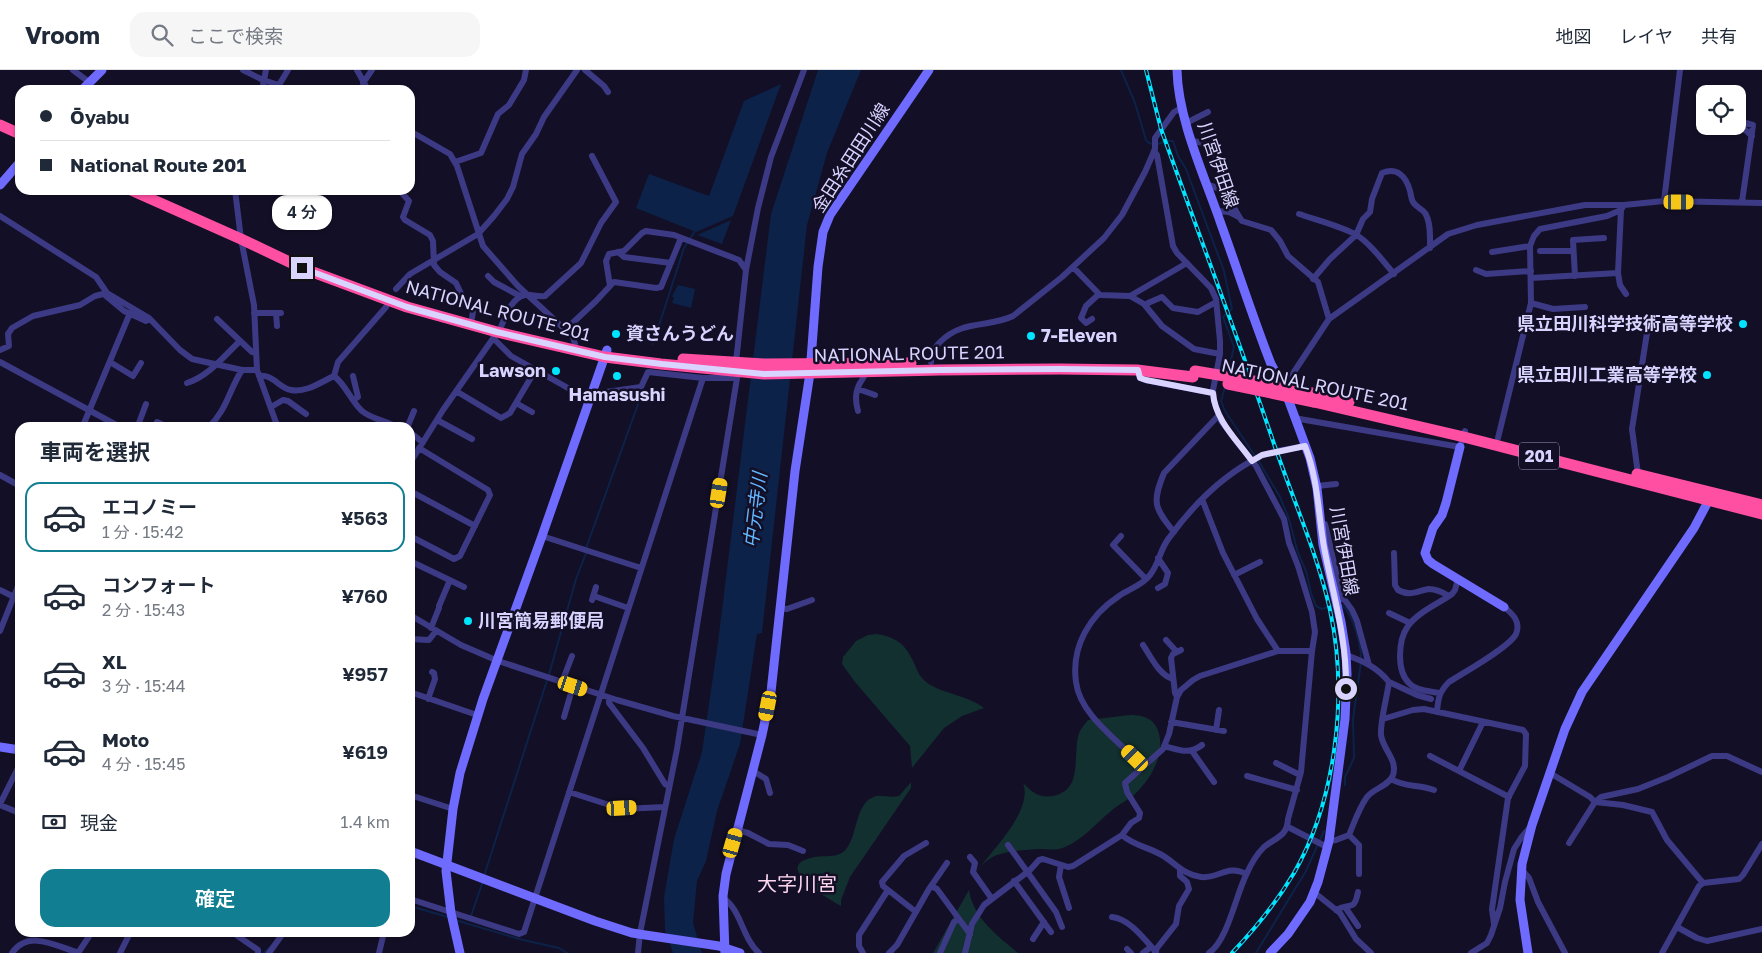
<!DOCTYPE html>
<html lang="ja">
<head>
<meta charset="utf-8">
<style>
	:root { --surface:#fff; --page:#f6f6f7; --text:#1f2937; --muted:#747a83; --line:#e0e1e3; --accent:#117e91 }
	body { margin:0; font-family:"Golos Text","Noto Sans JP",sans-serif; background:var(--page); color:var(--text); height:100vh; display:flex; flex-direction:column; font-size:19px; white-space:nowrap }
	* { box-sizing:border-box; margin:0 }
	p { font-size:16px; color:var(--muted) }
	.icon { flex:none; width:28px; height:28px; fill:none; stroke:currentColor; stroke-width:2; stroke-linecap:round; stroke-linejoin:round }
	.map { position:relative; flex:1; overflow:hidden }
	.side { position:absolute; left:15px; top:352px; width:400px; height:515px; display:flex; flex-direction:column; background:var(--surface); border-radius:15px; box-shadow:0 1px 4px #0004 }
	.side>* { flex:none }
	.banner { position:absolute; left:15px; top:15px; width:400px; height:110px; border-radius:15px; box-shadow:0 1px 4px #0004; display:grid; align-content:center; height:110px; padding:0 25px; background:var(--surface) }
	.buttons { position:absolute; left:1696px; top:15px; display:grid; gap:10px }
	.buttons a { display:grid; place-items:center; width:50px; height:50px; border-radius:10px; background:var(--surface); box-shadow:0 1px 4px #0004; font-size:25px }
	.end { position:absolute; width:22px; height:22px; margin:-11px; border:6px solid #d9d4ff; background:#111; box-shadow:0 0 0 2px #111 }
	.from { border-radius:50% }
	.bubble { position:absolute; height:35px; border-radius:15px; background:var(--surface); box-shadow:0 1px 4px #0004; font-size:16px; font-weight:600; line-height:35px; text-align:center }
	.car { position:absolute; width:15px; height:30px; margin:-15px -8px; border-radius:6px; box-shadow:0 0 4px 1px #0007; background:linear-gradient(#f5c518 24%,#345 0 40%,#f5c518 0 76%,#345 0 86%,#f5c518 0) }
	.banner b { display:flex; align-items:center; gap:18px; height:48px; font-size:19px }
	.banner b+b { border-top:1px solid var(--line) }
	.banner i { width:12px; height:12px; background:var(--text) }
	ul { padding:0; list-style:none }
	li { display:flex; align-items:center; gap:15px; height:70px; margin:0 10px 8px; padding:0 15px; border:2px solid transparent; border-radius:15px }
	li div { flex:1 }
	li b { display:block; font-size:19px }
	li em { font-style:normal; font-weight:600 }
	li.on { border-color:var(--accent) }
	li>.icon { width:45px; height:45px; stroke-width:1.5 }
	h2 { padding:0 25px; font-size:22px; line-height:60px }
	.pay { display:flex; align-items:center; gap:12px; height:55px; padding:0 25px; font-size:19px }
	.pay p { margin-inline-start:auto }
	.button { display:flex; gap:10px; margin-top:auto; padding:10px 25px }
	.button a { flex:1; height:58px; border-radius:15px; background:var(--accent); color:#fff; font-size:20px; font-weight:600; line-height:58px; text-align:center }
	header { display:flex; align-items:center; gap:30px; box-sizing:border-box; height:70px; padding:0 25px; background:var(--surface); border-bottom:1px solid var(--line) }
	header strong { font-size:24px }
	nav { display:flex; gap:28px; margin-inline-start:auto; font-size:18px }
	.search { width:350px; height:45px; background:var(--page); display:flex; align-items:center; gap:12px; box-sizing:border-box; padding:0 18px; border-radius:15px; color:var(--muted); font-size:19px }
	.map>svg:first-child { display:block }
</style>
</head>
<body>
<header>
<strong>Vroom</strong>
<div class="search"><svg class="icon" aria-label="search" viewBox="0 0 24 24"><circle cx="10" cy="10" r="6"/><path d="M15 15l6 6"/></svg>ここで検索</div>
<nav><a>地図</a><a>レイヤ</a><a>共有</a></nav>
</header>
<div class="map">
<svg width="1762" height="883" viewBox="0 0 1762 883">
	<rect width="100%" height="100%" fill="#130f26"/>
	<path fill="#12302f" d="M877 564C898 568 905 574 914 593 917 599 919 606 924 610 937 623 968 625 984 638L962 646 944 658 912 698 910 676 855 612 842 594 843 587 856 571 868 565Z
		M1130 645C1144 645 1156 649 1159 664 1165 685 1150 710 1135 724 1127 731 1117 735 1110 742 1095 754 1084 769 1065 777 1057 781 1049 779 1039 779 1026 780 998 781 988 790 983 793 979 799 975 804 989 783 1034 741 1023 713 1033 723 1039 728 1053 726 1084 720 1072 685 1079 663 1081 658 1085 654 1088 650Z
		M911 712V718L850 807 841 830V836C827 828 769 795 815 787 826 785 839 789 847 778 858 763 855 732 876 726 883 725 891 728 899 726Z
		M969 820C973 848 998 866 1018 883H933Z"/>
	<path fill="#0c2248" d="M818 0H861L827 83 807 155 762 563 757 564 740 674 717 741 706 791 697 811 693 853 702 883H673L665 860 664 827 674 769 702 682 718 572 771 144Z
		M781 14 733 146 696 162 636 138 649 104 709 126 744 31Z
		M731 150 722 174 697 165Z
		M678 215 695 219 691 238 672 233 674 228 672 226Z"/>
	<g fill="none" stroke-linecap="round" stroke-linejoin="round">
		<path stroke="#0c2248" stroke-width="2" d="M1121 0 1135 33 1146 70 1149 73 1153 74
			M1158 74 1167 71H1173L1178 86 1186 99 1224 201 1232 239 1223 247 1234 277 1228 302
			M653 274 684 178 695 161
			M1225 317 1221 331 1225 341 1255 386
			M1258 390 1280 427 1289 449 1298 483 1306 501 1311 523 1316 536 1322 539 1335 535
			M1339 534C1352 538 1361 575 1361 588
			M1345 715V707L1354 688 1353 649 1361 592
			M1320 770 1324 761
			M484 806 550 601 576 509 586 483 585 481 641 326
			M410 836 448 847
			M471 846 483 811
			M455 850 523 870 559 878 567 883
			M264 883 270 877
			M1256 883 1306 801 1318 774"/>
		<path stroke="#3d3a85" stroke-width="6" d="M73 0 89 12V17L92 20
			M243 0 263 10 279 15 288 0
			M357 0 368 20
			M585 0 604 16 608 22
			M363 13 372 0
			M262 20 266 0
			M1738 51 1753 55 1742 132
			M1741 52 1743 58 1752 66
			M1186 53 1208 42
			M410 61 450 84 457 96 483 176 518 216 573 267 575 274
			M1192 71C1197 72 1204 72 1208 76 1211 79 1211 82 1215 85
			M1154 81 1157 85 1173 176 1177 183 1211 218 1216 229 1220 271V284L1213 320 1214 331 1221 351 1256 396 1284 449 1289 473 1298 496 1312 542 1315 562 1312 581 1301 702 1288 749C1287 767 1276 767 1264 777 1257 784 1251 794 1247 803 1236 824 1228 870 1209 883
			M455 92 481 83 498 44 509 35 524 10 526 0
			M1207 115C1230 119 1230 134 1242 151L1271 160 1280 171 1288 186 1318 212 1329 249
			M235 120 241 169 254 235 257 300 278 358
			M399 120 409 131 403 147 405 150 430 165 433 171 434 195 440 202 456 213 465 232 473 241 472 248
			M1664 131 1680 0
			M1621 140 1618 203 1620 215 1626 224
			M1217 141 1229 142 1239 147
			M1299 144C1317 150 1337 155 1355 164 1369 172 1383 191 1394 204
			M0 146 96 207 107 223 149 248 180 280 192 289 242 300H257
			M1540 181H1573
			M618 182 624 187 671 193
			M1492 182 1530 176
			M1073 197 1100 225 1130 226 1144 234 1162 256 1194 279 1220 284
			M1476 200 1486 204 1531 201
			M488 206 494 212 520 226
			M1575 206 1573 170 1604 168
			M1531 208 1618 203
			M1313 209 1330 189 1356 165 1363 149 1370 142 1372 129 1382 103C1397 97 1406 106 1410 121 1411 124 1411 129 1413 132 1416 137 1422 139 1425 143 1431 152 1430 168 1430 178
			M610 216 614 212 656 218 661 217 681 168
			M396 219 410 204 478 164 494 146 507 129 513 117 522 84 536 64 544 47 577 0
			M106 226 124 241 146 251 148 249
			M1130 226 1187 193
			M1531 233 1553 239 1585 237
			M1146 236 1148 233 1162 227 1173 238 1198 242 1216 232
			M254 243H281
			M276 243 277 256
			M217 249 252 282 255 283
			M1092 249 1086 253 1081 248 1086 236 1099 224
			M565 260 596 231 610 216 606 191 609 184 624 181 642 163 646 161 674 165 739 190 746 200
			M493 268 511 286 584 327 591 329
			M0 280 9 276 8 264 12 258 33 246 80 235 95 226 107 223
			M0 292 122 358
			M110 292 133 306 141 293
			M931 292C931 283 934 278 940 272 963 249 989 258 1013 246L1062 207 1104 168 1122 145 1145 102 1155 79V68L1174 42 1183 37
			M1137 300 1140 308 1145 310 1213 323
			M259 306C273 304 279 318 291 320 306 323 321 312 334 306L338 292 386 237
			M334 306C346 315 351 331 362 341 373 350 386 350 398 358
			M353 306 358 327 353 330
			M187 313C209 306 224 286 240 271
			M1284 317 1329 249 1448 164 1477 155 1585 135H1624L1664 131 1762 133
			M858 319 875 325
			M456 321 501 348 510 343 536 299
			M592 324 641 317 648 302 703 308H737
			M516 333 532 342
			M271 337 283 330 288 331 306 344
			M858 341C855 331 855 322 860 313 863 308 865 307 864 302
			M1294 348 1460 377 1465 361
			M437 350 472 369
			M82 358 130 243
			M137 358 146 334
			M155 358 157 352 171 358
			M208 358C227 340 229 320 242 300
			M290 358 293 357
			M407 358 414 341
			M410 362 422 372
			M1498 368 1531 233 1530 176 1534 166 1540 159 1607 146 1621 140 1624 135
			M410 393 443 340 501 257C505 247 512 227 525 225 531 224 537 227 545 226L581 193 601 153 616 132 592 86
			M1638 404 1632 359 1649 250
			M0 405 20 416
			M1317 416 1336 414
			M410 421 475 456
			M1202 429 1223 483 1257 549 1278 581
			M1322 454H1325L1341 524 1344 529
			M1174 462C1154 438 1152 432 1164 403L1219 345
			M410 466 454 489 460 486 490 425 488 420 419 378
			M542 466 641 498
			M1121 466 1113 475 1146 509
			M1394 483 1395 515 1398 520C1411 527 1417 521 1429 519 1435 519 1444 523 1449 526
			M410 491 464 517
			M1234 505 1260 492
			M1158 518 1165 514 1168 503 1158 488
			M0 520 20 530
			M594 526 628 538
			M1340 529H1344L1352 540 1357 551 1369 595
			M592 530 596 517
			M780 538 787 539 812 530
			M1389 543 1410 553
			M410 545 461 575 498 591 617 630 673 646 762 665
			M431 558 439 538V536L450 510
			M0 561 20 511
			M410 569 429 570 436 561
			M1166 570 1177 582
			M1143 575C1151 587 1159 605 1173 609
			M562 612 572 586
			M1389 612 1417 625 1431 629
			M410 622 477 645
			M1439 623C1430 621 1417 621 1410 614 1396 602 1398 570 1408 556 1418 542 1438 534 1452 524L1455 520 1458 509
			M1177 627 1175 623 1171 588 1173 584 1181 580
			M609 628V633L643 678 665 714 669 716
			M428 629 435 609 434 603 432 602
			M1437 642C1438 629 1439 622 1449 612 1463 603 1510 577 1516 564 1521 552 1513 544 1504 537
			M564 647 573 616
			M1383 649 1413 640 1424 639 1523 660 1526 664 1525 696 1508 728 1506 742 1492 839 1494 854
			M1171 652 1224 661
			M1216 660 1219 640
			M1164 676C1179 680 1189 685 1202 675
			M1192 681 1214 712
			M1430 686 1509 727
			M1276 693 1300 705
			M1142 696C1121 672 1080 646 1076 612 1071 576 1090 545 1119 526 1129 519 1143 515 1150 505 1159 494 1160 479 1169 468 1193 435 1224 404 1261 386 1274 380 1291 379 1305 376
			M753 701 766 709 770 723
			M1459 701 1483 652
			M1550 703 1590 727 1595 732 1623 735 1652 742 1667 770 1703 813
			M1247 706 1297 720
			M1391 709C1406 718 1419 714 1434 720
			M569 722 622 739 665 737
			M410 725 453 739
			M0 734 20 694
			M0 735 17 742
			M1288 757 1327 777
			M737 760 748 763 769 774 788 775 803 781
			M1122 765C1133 775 1147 777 1160 784 1175 792 1183 805 1201 807 1218 809 1228 794 1246 804
			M1349 765 1359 775V804
			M1329 771 1336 770 1349 765C1354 753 1359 738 1367 727 1374 718 1389 716 1393 705 1398 690 1383 680 1381 665 1380 652 1387 627 1389 612 1377 597 1363 591 1346 585
			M1569 773 1595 732 1601 727 1638 719 1668 707 1712 686H1727L1762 702
			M1008 775 1056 842 1062 857
			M970 787 975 793 973 802 992 829
			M1061 795 1059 807 1069 838
			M1522 800 1529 808 1538 832 1565 883
			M1014 811 1051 862
			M931 816 937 819 970 864
			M1315 823 1340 843 1356 869 1371 883
			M723 828C741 839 742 868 759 883
			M410 829 519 864 524 862 703 308
			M1345 837 1358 856
			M1336 840C1351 832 1354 842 1358 822
			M916 842 883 816 882 812 904 786 926 773
			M1112 847C1130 849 1144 869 1156 882
			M1677 857 1697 868 1707 871 1762 859
			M232 862 258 880V883
			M1033 869 1044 852
			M1127 879 1131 883
			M12 883C29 859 56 876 79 883
			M78 883 92 862
			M120 883 129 865
			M269 883 284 862
			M379 883 384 862
			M638 883 640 863 677 679 737 308 736 292 746 200 758 138 771 87 804 0
			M863 883 859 876V865L888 820
			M889 883 897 875 929 819 947 793
			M940 883 954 852 959 849
			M965 883 972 854 984 835 1030 800 1039 790 1043 789 1068 797 1073 796 1122 765 1131 753 1139 748 1140 743 1127 722 1125 713 1163 679 1169 664 1177 627 1181 620 1193 610 1200 606 1278 581H1312
			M1143 883 1151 877
			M1155 883 1157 878 1176 854 1179 836 1189 819 1187 812 1180 806V800
			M1471 883 1487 873 1491 865 1500 838 1505 812 1514 779 1521 768 1531 756
			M1662 883 1699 816 1703 813 1739 809 1743 805 1762 774"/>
		<path stroke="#6f6bff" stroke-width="9" d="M1177 0C1178 50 1205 107 1221 154 1238 201 1253 248 1271 294L1284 318 1310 388 1317 418 1323 475 1341 552 1346 583 1347 604 1345 649 1329 771 1318 812 1310 832 1288 864 1270 883
			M82 20 102 0
			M0 115 20 92
			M1460 377 1446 433 1442 445 1433 458 1425 483 1428 490 1433 494 1504 537
			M0 677 20 680
			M410 781 595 851 632 863 719 876 740 883
			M460 883 451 843 446 801 453 739 460 703 483 629 542 466 607 280
			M725 883 723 826 726 804 762 665 771 622 795 401 810 303 818 197 823 162 830 145 929 0
			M1528 883 1520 830 1522 794 1532 755 1565 659 1582 622 1694 458 1711 426"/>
		<path stroke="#ff4fa3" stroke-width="11" d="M0 55 20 64
			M131 120 241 169 302 198 407 237 497 262 605 287 661 294 764 304 940 300 1060 299 1137 300 1193 307
			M683 289 764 294 911 293
			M1317 324 1349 332
			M1314 332 1464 367 1762 444
			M1637 404 1762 435"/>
		<defs>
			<path id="rail" d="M1146 0 1161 59C1198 162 1237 265 1272 368 1291 425 1317 482 1330 540 1348 623 1337 728 1294 803 1278 830 1254 860 1232 883"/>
		</defs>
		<use href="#rail" stroke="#00e5ff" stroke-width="4"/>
		<use href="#rail" stroke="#130f26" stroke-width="2" stroke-dasharray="5.5" stroke-linecap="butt"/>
		<path stroke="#ff4fa3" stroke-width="11" d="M1195 301 1272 314 1317 324
			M1228 314 1314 332"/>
	</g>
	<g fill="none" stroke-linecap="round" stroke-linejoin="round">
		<path stroke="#d9d4ff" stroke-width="6" d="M302 198 407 237 497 262 605 287 662 294 764 304 940 300 1060 299 1138 300 1140 308 1146 310 1213 323C1215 350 1237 370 1252 391L1262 385 1305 376C1318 409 1318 442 1324 477 1333 525 1347 568 1346 619"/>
	</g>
	<g fill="#00e5ff" stroke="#130f26" stroke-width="2">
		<circle cx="1743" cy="254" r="5"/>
		<circle cx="616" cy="264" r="5"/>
		<circle cx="1031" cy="266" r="5"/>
		<circle cx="556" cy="301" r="5"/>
		<circle cx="1707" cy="305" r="5"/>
		<circle cx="617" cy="306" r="5"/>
		<circle cx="468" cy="551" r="5"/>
	</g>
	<g text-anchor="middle" stroke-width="5" stroke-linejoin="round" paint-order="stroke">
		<rect fill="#130f26" stroke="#9e99be" stroke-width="1" x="1519" y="372.5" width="40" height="27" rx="4"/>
		<g font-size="16" font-weight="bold" fill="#d9d4ff">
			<text x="1539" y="392">201</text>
		</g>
		<g font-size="18" fill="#d9d4ff" stroke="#130f26">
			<text transform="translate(851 88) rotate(-57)" y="6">金田糸田田川線</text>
			<text transform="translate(1218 95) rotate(71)" y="6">川宮伊田線</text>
			<text transform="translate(498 241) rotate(15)" y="6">NATIONAL ROUTE 201</text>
			<text transform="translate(909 284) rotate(-1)" y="6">NATIONAL ROUTE 201</text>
			<text transform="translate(1315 315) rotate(12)" y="6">NATIONAL ROUTE 201</text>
			<text transform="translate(1344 481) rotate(80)" y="6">川宮伊田線</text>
		</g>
		<g font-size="18" font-weight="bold" fill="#d9d4ff" stroke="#130f26" text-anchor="end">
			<text x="1733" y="260">県立田川科学技術高等学校</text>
			<text x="626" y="270" text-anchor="start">資さんうどん</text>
			<text x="1041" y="272" text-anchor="start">7-Eleven</text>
			<text x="546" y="307">Lawson</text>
			<text x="1697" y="311">県立田川工業高等学校</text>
			<text x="617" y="331" text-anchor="middle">Hamasushi</text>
			<text x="478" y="557" text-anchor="start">川宮簡易郵便局</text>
		</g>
		<g font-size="19" font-style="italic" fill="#62b6ff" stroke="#130f26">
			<text transform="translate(755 440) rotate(-83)" y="7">中元寺川</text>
		</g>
		<g font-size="20" fill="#ffd6f0" stroke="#130f26">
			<text x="797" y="821">大字川宮</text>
		</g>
	</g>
</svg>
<div class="buttons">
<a><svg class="icon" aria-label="locate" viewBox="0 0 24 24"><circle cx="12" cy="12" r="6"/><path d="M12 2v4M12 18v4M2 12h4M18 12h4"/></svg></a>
</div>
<i class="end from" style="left:1346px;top:619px"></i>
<i class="end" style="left:302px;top:198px"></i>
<div class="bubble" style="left:272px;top:125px;width:60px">4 分</div>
<i class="car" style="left:1679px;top:132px;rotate:90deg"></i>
<i class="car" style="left:719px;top:423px;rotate:9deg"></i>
<i class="car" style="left:573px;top:616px;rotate:108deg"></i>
<i class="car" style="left:768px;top:636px;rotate:191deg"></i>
<i class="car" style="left:1135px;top:688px;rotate:314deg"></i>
<i class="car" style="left:622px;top:738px;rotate:87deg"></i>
<i class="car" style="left:733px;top:773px;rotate:16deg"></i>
<div class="banner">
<b><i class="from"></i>Ōyabu</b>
<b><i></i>National Route 201</b>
</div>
<section class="side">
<h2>車両を選択</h2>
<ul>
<li class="on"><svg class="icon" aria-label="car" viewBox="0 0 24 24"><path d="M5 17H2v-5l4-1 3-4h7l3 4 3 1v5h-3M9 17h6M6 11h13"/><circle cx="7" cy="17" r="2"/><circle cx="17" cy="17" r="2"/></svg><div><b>エコノミー</b><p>1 分 · 15:42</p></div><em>¥563</em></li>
<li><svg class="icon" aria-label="car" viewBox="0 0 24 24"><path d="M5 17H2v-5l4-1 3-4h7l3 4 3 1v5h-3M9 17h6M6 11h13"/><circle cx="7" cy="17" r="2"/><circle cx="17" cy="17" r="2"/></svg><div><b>コンフォート</b><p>2 分 · 15:43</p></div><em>¥760</em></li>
<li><svg class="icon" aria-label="car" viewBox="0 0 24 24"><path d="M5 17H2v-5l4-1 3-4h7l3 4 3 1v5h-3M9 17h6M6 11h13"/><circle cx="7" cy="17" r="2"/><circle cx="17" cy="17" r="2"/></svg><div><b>XL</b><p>3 分 · 15:44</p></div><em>¥957</em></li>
<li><svg class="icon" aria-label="car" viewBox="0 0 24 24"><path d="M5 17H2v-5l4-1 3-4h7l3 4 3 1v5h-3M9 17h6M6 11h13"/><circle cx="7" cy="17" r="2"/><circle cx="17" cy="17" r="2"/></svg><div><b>Moto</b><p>4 分 · 15:45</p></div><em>¥619</em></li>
</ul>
<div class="pay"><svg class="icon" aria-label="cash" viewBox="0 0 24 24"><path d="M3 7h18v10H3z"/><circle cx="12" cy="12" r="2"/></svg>現金<p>1.4 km</p></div>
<div class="button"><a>確定</a></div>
</section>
</div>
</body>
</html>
